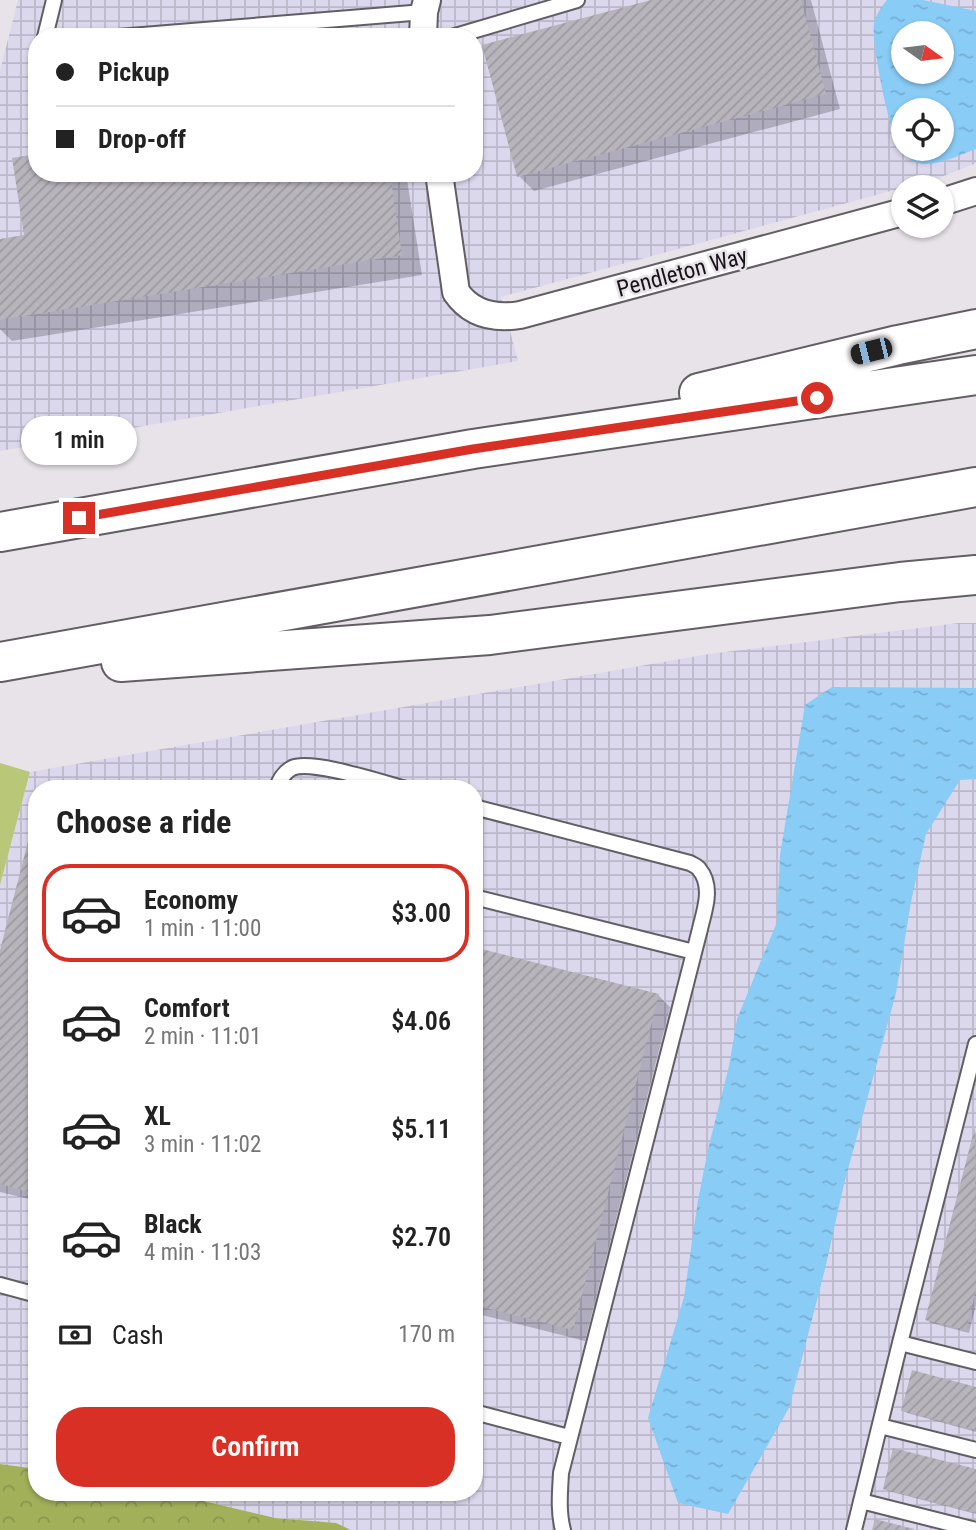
<!DOCTYPE html>
<html lang="en">
<head>
<meta charset="utf-8">
<style>
	:root { --surface:#fff; --page:#f2f2f2; --text:#222; --muted:#767676; --line:#e0e0e0; --accent:#d93025 }
	body { margin:0; font-family:"Roboto Condensed",sans-serif; background:var(--page); color:var(--text); height:100vh; display:flex; flex-direction:column; font-size:26px; white-space:nowrap }
	* { box-sizing:border-box; margin:0 }
	p { font-size:23px; color:var(--muted) }
	.icon { flex:none; width:38px; height:38px; fill:none; stroke:currentColor; stroke-width:2; stroke-linecap:round; stroke-linejoin:round }
	.map { position:relative; flex:1; overflow:hidden }
	.details { position:absolute; left:28px; top:780px; width:455px; height:721px; display:flex; flex-direction:column; background:var(--surface); border-radius:28px; box-shadow:0 2px 5px #0004 }
	.details>* { flex:none }
	.hud { position:absolute; left:28px; top:28px; width:455px; height:154px; border-radius:28px; box-shadow:0 2px 5px #0004; display:grid; align-content:center; height:154px; padding:0 28px; background:var(--surface) }
	.needle { width:46px; rotate:104deg }
	.tools { position:absolute; left:891px; top:21px; display:grid; gap:14px }
	.tools a { display:grid; place-items:center; width:63px; height:63px; border-radius:50%; background:var(--surface); box-shadow:0 2px 5px #0004; font-size:35px }
	.end { position:absolute; width:32px; height:32px; margin:-16px; border:9px solid #d93025; background:#fff; box-shadow:0 0 0 4px #fff }
	.from { border-radius:50% }
	.bubble { position:absolute; height:49px; border-radius:24px; background:var(--surface); box-shadow:0 2px 5px #0004; font-size:23px; font-weight:600; line-height:49px; text-align:center }
	.car { position:absolute; width:21px; height:42px; margin:-21px -10px; border-radius:9px; box-shadow:0 0 5px 2px #0007; background:linear-gradient(#222 24%,#8ab4d8 0 40%,#222 0 76%,#8ab4d8 0 86%,#222 0) }
	.hud b { display:flex; align-items:center; gap:24px; height:66px; font-size:26px }
	.hud b+b { border-top:2px solid var(--line) }
	.hud i { width:18px; height:18px; background:var(--text) }
	ul { padding:0; list-style:none }
	li { display:flex; align-items:center; gap:21px; height:98px; margin:0 14px 10px; padding:0 14px; border:4px solid transparent; border-radius:28px }
	li div { flex:1 }
	li b { display:block; font-size:26px }
	li em { font-style:normal; font-weight:600 }
	li.current { border-color:var(--accent) }
	li>.icon { width:63px; height:63px; stroke-width:1.5 }
	h2 { padding:0 28px; font-size:32px; line-height:84px }
	.pay { display:flex; align-items:center; gap:18px; height:77px; padding:0 28px; font-size:26px }
	.pay p { margin-inline-start:auto }
	.button { display:flex; gap:14px; margin-top:auto; padding:14px 28px }
	.button a { flex:1; height:80px; border-radius:28px; background:var(--accent); color:#fff; font-size:28px; font-weight:600; line-height:80px; text-align:center }
	.map>svg:first-child { display:block }
</style>
</head>
<body>
<div class="map">
<svg width="976" height="1530" viewBox="0 0 976 1530">
	<defs>
		<pattern id="industrial-grid" width="8" height="8" patternUnits="userSpaceOnUse" patternTransform="scale(1.75)"><rect width="8" height="8" fill="#dbd7ed"/><path d="M0 4h8M4 0v8" fill="none" stroke="#bbb8ca"/></pattern>
		<pattern id="forest-crowns" width="20" height="18" patternUnits="userSpaceOnUse" patternTransform="scale(1.75)"><rect width="20" height="18" fill="#a1b059"/><path d="M2 6a3 3 0 1 1 6 0M12 15a3 3 0 1 1 6 0" fill="none" stroke="#8a964d"/></pattern>
		<pattern id="water-ripples" width="26" height="14" patternUnits="userSpaceOnUse" patternTransform="scale(1.75)"><rect width="26" height="14" fill="#89ccf6"/><path d="M2 4q2-2 4 0t4 0M15 11q2-2 4 0t4 0" fill="none" stroke="#75aed2"/></pattern>
		<pattern id="building-hatch" width="6" height="6" patternUnits="userSpaceOnUse" patternTransform="scale(1.75)"><rect width="6" height="6" fill="#b7b4bc"/><path d="M-1 1l2-2M0 6l6-6M5 7l2-2" fill="none" stroke="#9c9aa1"/></pattern>
	</defs>
	<rect width="100%" height="100%" fill="#e8e2e9"/>
	<path fill="url(#industrial-grid)" fill-rule="evenodd" d="M18 0H976V163L939 178 501 297 518 361 0 451V71ZM903 33H942V72H903ZM37 37H474V173H37ZM903 110H942V149H903Z
		M959 623H976V1530H351L336 1523 275 1518 170 1493H474V789H37V1469L0 1464V885L30 772 709 654Z"/>
	<path fill="#b9c778" d="M0 763 30 772 0 885Z"/>
	<path fill="url(#forest-crowns)" d="M0 1464 37 1469V1493H170L275 1518 336 1523 351 1530H0Z"/>
	<path fill="url(#water-ripples)" fill-rule="evenodd" d="M887 0H923L976 11V149C959 155 930 170 914 161 910 160 904 154 901 151 890 137 871 42 874 24 876 15 881 7 887 0ZM903 33H942V72H903ZM903 110H942V149H903Z
		M832 687 976 688V779L960 780 926 834 911 902 896 993 844 1184 825 1269 789 1408 728 1514 678 1503 648 1418 684 1297 698 1200 709 1145 729 1066 737 1019 777 922 780 855 805 705Z"/>
	<path fill="#0003" d="M658 0H811L840 109 534 191 519 176Z
		M37 173H406L422 275 12 341 0 329V241L26 236Z
		M37 837V1201L0 1192V957Z
		M474 948 658 995 670 1007 585 1341 474 1313Z
		M976 1131V1305L969 1333 931 1323 927 1320Z
		M976 1389V1432L907 1413 903 1410Z
		M976 1471V1514L888 1491 884 1488Z"/>
	<path fill="url(#building-hatch)" d="M651 0H801L826 94 517 177 482 45Z
		M37 154V173H390L402 255 0 320V239L24 235 12 158Z
		M30 834 37 835V1194L0 1184V950Z
		M474 947 659 994 573 1330 474 1305Z
		M975 1127 976 1290 966 1330 925 1320Z
		M912 1370 976 1387V1430L901 1411Z
		M893 1448 976 1469V1513L883 1489Z
		M875 1519 914 1529V1530H872Z"/>
	<g fill="none" stroke-linecap="round" stroke-linejoin="round">
		<defs>
			<path id="lane" d="M45 37 54 0
				M118 37 424 12
				M452 37 577 0
				M276 789C280 780 283 773 292 768 311 759 383 783 406 789
				M474 807 690 863C693 865 697 866 699 869 714 887 704 911 700 929L561 1473C560 1492 558 1512 563 1530
				M474 897 694 952
				M0 1285 37 1295
				M900 1343 976 1044
				M474 1412 569 1437
				M880 1426 976 1450
				M861 1501 976 1530
				M854 1530 900 1343 976 1362"/>
			<path id="street" d="M423 37 424 12 427 0
				M439 173 456 292C471 314 494 319 520 315L903 212
				M942 202 976 191"/>
			<path id="highway" d="M699 393 898 345 976 329
				M0 532 473 449 976 375
				M0 662 976 487
				M121 662 490 635 900 582 976 575"/>
		</defs>
		<use href="#lane" stroke="#635e64" stroke-width="18"/>
		<use href="#street" stroke="#635e64" stroke-width="30"/>
		<use href="#highway" stroke="#635e64" stroke-width="42"/>
		<use href="#lane" stroke="#fff" stroke-width="14"/>
		<use href="#street" stroke="#fff" stroke-width="26"/>
		<use href="#highway" stroke="#fff" stroke-width="38"/>
	</g>
	<g fill="none" stroke-linecap="round" stroke-linejoin="round">
		<path stroke="#d93025" stroke-width="9" d="M79 518 473 449 817 398"/>
	</g>
	<g text-anchor="middle" stroke-width="5" stroke-linejoin="round" paint-order="stroke">
		<g font-size="23" fill="#151315" stroke="#e8e2e9">
			<text transform="translate(682 272) rotate(-15)" y="8">Pendleton Way</text>
		</g>
	</g>
</svg>
<div class="tools">
<a><svg class="needle" viewBox="-14 -14 28 28"><path d="M0-13l5 13h-10z" fill="#e53935"/><path d="M0 13l5-13h-10z" fill="#767676"/></svg></a>
<a><svg class="icon" aria-label="locate" viewBox="0 0 24 24"><circle cx="12" cy="12" r="6"/><path d="M12 2v4M12 18v4M2 12h4M18 12h4"/></svg></a>
<a><svg class="icon" aria-label="layers" viewBox="0 0 24 24"><path d="M12 4l9 5-9 5-9-5zM3 14l9 5 9-5"/></svg></a>
</div>
<i class="end from" style="left:817px;top:398px"></i>
<i class="end" style="left:79px;top:518px"></i>
<div class="bubble" style="left:21px;top:416px;width:116px">1 min</div>
<i class="car" style="left:871px;top:351px;rotate:256deg"></i>
<div class="hud">
<b><i class="from"></i>Pickup</b>
<b><i></i>Drop-off</b>
</div>
<section class="details">
<h2>Choose a ride</h2>
<ul>
<li class="current"><svg class="icon" aria-label="car" viewBox="0 0 24 24"><path d="M5 17H2v-5l4-1 3-4h7l3 4 3 1v5h-3M9 17h6M6 11h13"/><circle cx="7" cy="17" r="2"/><circle cx="17" cy="17" r="2"/></svg><div><b>Economy</b><p>1 min · 11:00</p></div><em>$3.00</em></li>
<li><svg class="icon" aria-label="car" viewBox="0 0 24 24"><path d="M5 17H2v-5l4-1 3-4h7l3 4 3 1v5h-3M9 17h6M6 11h13"/><circle cx="7" cy="17" r="2"/><circle cx="17" cy="17" r="2"/></svg><div><b>Comfort</b><p>2 min · 11:01</p></div><em>$4.06</em></li>
<li><svg class="icon" aria-label="car" viewBox="0 0 24 24"><path d="M5 17H2v-5l4-1 3-4h7l3 4 3 1v5h-3M9 17h6M6 11h13"/><circle cx="7" cy="17" r="2"/><circle cx="17" cy="17" r="2"/></svg><div><b>XL</b><p>3 min · 11:02</p></div><em>$5.11</em></li>
<li><svg class="icon" aria-label="car" viewBox="0 0 24 24"><path d="M5 17H2v-5l4-1 3-4h7l3 4 3 1v5h-3M9 17h6M6 11h13"/><circle cx="7" cy="17" r="2"/><circle cx="17" cy="17" r="2"/></svg><div><b>Black</b><p>4 min · 11:03</p></div><em>$2.70</em></li>
</ul>
<div class="pay"><svg class="icon" aria-label="cash" viewBox="0 0 24 24"><path d="M3 7h18v10H3z"/><circle cx="12" cy="12" r="2"/></svg>Cash<p>170 m</p></div>
<div class="button"><a>Confirm</a></div>
</section>
</div>
</body>
</html>
